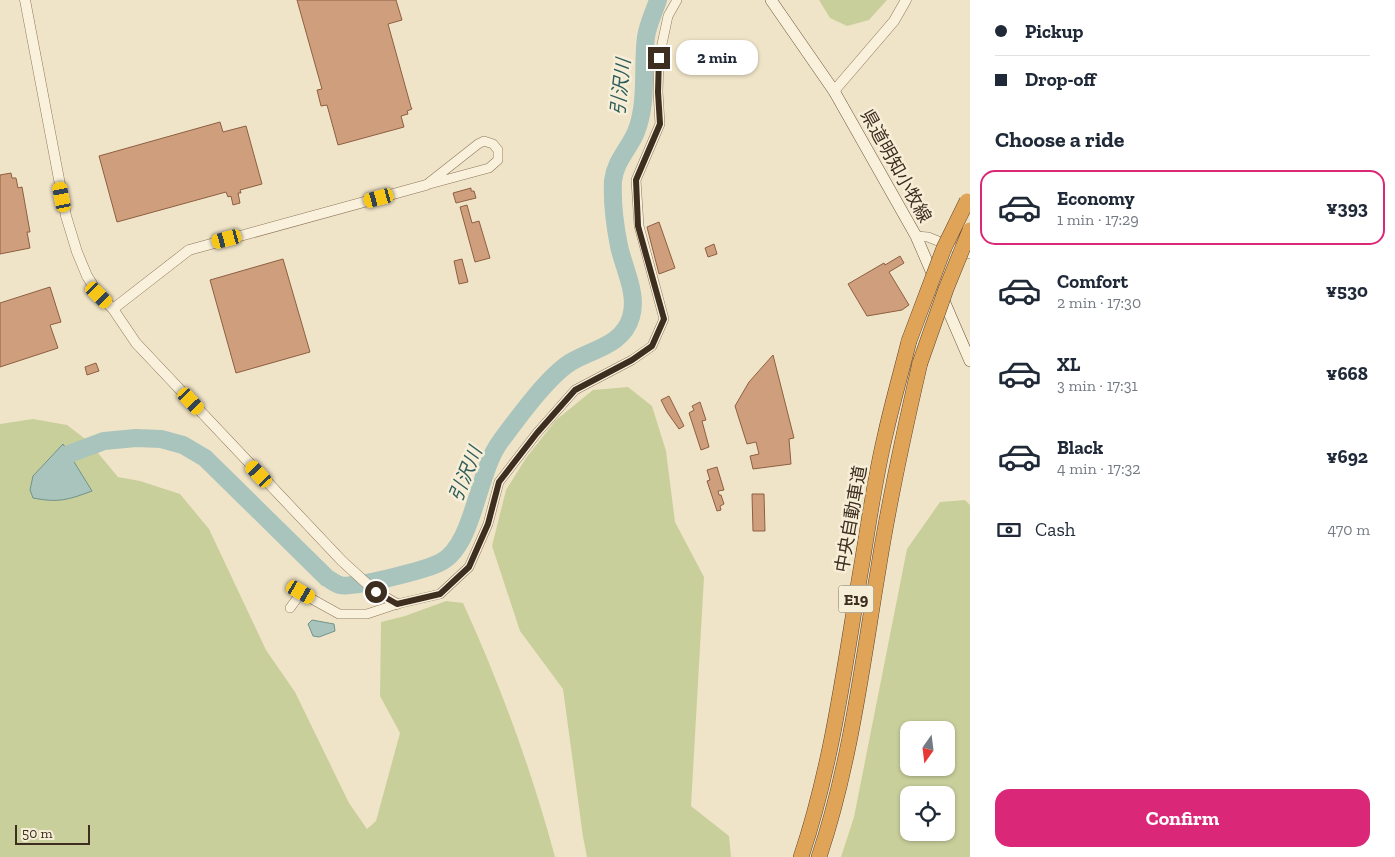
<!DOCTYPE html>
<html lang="en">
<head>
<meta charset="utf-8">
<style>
	:root { --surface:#fff; --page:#f2f2f3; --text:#1f2937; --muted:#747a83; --line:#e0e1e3; --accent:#db2777 }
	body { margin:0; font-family:"Zilla Slab","Noto Sans JP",serif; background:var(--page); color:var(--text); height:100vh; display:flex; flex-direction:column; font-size:19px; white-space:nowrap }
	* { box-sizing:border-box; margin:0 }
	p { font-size:16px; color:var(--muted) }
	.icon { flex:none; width:28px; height:28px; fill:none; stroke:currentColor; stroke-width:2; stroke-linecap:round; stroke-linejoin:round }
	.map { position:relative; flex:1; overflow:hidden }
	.side { display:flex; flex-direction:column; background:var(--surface); width:425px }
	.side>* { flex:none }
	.hud { display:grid; align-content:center; height:110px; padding:0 25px; background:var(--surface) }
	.needle { width:32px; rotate:194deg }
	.controls { position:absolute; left:900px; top:721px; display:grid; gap:10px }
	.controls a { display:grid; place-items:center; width:55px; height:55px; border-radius:10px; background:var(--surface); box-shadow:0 1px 4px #0004; font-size:25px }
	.scale { position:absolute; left:15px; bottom:12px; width:75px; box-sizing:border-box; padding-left:5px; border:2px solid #3d2e20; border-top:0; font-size:14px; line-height:18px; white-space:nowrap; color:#3d2e20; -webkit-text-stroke:4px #f7eed8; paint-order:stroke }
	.end { position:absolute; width:22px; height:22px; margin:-11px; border:6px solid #3d2e20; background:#fff; box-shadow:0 0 0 2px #fff }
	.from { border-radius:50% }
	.bubble { position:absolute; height:35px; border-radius:15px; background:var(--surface); box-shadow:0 1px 4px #0004; font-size:16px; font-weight:700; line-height:35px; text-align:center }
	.car { position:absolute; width:15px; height:30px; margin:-15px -8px; border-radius:6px; box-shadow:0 0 4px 1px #0007; background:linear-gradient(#f5c518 24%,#345 0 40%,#f5c518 0 76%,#345 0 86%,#f5c518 0) }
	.hud b { display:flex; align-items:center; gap:18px; height:48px; font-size:19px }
	.hud b+b { border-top:1px solid var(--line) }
	.hud i { width:12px; height:12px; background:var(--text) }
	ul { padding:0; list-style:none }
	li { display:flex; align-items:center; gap:15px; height:75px; margin:0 10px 8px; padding:0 15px; border:2px solid transparent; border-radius:15px }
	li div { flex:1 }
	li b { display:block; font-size:19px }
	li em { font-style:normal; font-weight:700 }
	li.current { border-color:var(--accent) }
	li>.icon { width:45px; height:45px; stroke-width:1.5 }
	h2 { padding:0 25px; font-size:22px; line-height:60px }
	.pay { display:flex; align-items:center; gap:12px; height:55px; padding:0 25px; font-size:19px }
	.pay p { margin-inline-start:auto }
	.primary-button { display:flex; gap:10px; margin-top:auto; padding:10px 25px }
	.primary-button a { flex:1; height:58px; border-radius:15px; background:var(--accent); color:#fff; font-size:20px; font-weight:700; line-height:58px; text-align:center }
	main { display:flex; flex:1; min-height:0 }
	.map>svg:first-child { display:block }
</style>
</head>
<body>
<main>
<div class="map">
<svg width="970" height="857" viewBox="0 0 970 857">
	<rect width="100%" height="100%" fill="#f0e4c8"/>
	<path fill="#c9cf9b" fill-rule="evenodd" d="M819 0H887L869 20 847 26 830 18Z
		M628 387 652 406 666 451 675 522 704 577 691 806 729 836 731 857H587L583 837 563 689 520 631 492 546 506 490 526 458 556 420 593 390Z
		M33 419 67 425 88 441 118 477 140 481 180 494 209 529 266 650 295 692 349 803 367 829 376 821 400 733 380 696 381 622 405 616 446 601 463 603C500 684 532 771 555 857H0V424Z
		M965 500 970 505V857H841L854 817 907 549 940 502ZM909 730H946V768H909ZM909 795H946V832H909Z"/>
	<path fill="#a9c4bc" stroke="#6f938a" d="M63 444 92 491C68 500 58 503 33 498L30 490 33 476Z
		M312 620 334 624 335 631 319 637 313 636 308 624Z"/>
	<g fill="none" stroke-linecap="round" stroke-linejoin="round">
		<path stroke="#a9c4bc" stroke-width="18" d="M69 454 104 441 136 438 161 439 183 445 205 458 327 578C331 580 336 584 340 585 352 589 429 569 441 562 474 545 477 473 500 442 517 419 548 376 571 362 593 349 623 345 631 317 638 294 624 269 619 246 615 226 612 201 613 181 615 161 629 149 636 132 648 102 642 68 646 37 648 24 654 12 658 0"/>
	</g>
	<path fill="#cf9f7d" stroke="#8d5f41" d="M297 0H396L402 20 388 24 411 107 412 109 407 111 408 114 401 116 404 127 338 145 327 105 321 106 317 90 322 89Z
		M220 122 223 132 246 126 262 184 240 190 241 193H238L240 203 233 205 231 196 228 197 226 192 117 222 99 156Z
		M11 173 12 178H16L18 188 22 187 30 232H27L30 248 0 254V175Z
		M471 188V191H474L476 198 456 203 453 193Z
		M467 205 472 223 479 221 490 258 475 262 460 207Z
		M659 222 675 268 659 274 647 227Z
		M714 244 717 254 708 257 705 248Z
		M900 256 904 263 889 272 909 305 902 310 867 316 848 284 884 263 885 265Z
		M283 259 310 352 236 373 210 280Z
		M462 259 468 282 459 284 454 261Z
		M50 287 61 322 50 325 58 348 0 367V303Z
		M773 355 794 438 789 439 791 464 753 469 750 456 759 454 756 442 747 444 735 406 749 382Z
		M96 363 99 371 87 375 85 367Z
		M669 396 684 426 679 429 667 412 661 400Z
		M700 402 706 420 702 421 709 447 701 450 689 413 694 410 692 406Z
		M717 467 724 490 718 491 719 495H721L724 504 720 506 721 510 717 511 707 481 710 480 707 470Z
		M752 494H764L765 531H753Z"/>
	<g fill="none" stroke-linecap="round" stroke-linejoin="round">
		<defs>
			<path id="minor" d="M484 141 493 144 498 150V160L489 168 426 185 478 144Z
				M916 236 928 237 970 254
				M290 608 301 593 339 614H367L397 604 440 594 469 567 488 524 499 482 537 433 575 390 632 360 652 346 664 319 639 226 636 180 660 124 658 92 659 58 668 16 677 0"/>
			<path id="tertiary" d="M25 0 66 216 77 252 87 276 99 295 113 309 136 343 342 561 376 592 397 604
				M834 91 894 21 906 0
				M113 309 189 250 426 185"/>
			<path id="secondary" d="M771 0 834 91 916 236 970 361"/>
			<path id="motorway" d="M801 857C833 762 845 662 862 563 869 521 875 478 885 436 892 404 901 373 909 341
				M819 857C850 765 862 667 878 571 889 501 904 432 920 363"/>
		</defs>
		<use href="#minor" stroke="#8d765c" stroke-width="10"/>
		<use href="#tertiary" stroke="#8d765c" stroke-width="11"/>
		<use href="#secondary" stroke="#6f573f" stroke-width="12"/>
		<use href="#motorway" stroke="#5b4430" stroke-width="16"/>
		<use href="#minor" stroke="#faf1dc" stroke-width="9"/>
		<use href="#tertiary" stroke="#faf1dc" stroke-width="10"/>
		<use href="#secondary" stroke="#faf1dc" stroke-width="11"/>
		<use href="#motorway" stroke="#e0a458" stroke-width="15"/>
		<defs>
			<path id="motorway-bridge" d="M909 341 944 248 967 201
				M920 363 946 289 970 230"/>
		</defs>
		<use href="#motorway-bridge" stroke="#5b4430" stroke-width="16" stroke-linecap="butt"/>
		<use href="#motorway-bridge" stroke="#e0a458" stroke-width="15"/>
	</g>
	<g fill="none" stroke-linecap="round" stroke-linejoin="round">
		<path stroke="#3d2e20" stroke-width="6" d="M376 592 397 604 440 594 469 567 488 524 499 482 537 433 575 390 632 360 652 346 664 319 638 226 636 180 660 124 658 92 659 58"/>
	</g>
	<g text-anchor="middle" stroke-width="5" stroke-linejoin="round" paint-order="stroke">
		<rect fill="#f7eed8" stroke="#756857" stroke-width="1" x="838.5" y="585.5" width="35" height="27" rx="4"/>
		<g font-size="16" font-weight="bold" fill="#3d2e20">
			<text x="856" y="605">E19</text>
		</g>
		<g font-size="18" fill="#3d2e20" stroke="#f7eed8">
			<text transform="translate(896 166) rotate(61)" y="6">県道明知小牧線</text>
			<text transform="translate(851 519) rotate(-80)" y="6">中央自動車道</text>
		</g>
		<g font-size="19" font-style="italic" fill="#2f5d5a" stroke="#f7eed8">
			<text transform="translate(620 87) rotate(-84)" y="7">引沢川</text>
			<text transform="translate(465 474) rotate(-68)" y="7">引沢川</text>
		</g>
	</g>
</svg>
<div class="controls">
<a><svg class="needle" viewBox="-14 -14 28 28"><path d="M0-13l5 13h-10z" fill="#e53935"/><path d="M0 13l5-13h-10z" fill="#747a83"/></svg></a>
<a><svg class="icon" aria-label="locate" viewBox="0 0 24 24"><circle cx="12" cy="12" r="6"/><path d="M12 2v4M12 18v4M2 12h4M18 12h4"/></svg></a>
</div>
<div class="scale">50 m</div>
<i class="end from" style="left:376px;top:592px"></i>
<i class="end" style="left:659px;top:58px"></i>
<div class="bubble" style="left:676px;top:40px;width:82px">2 min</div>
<i class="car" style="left:62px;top:197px;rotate:349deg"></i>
<i class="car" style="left:379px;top:198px;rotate:255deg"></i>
<i class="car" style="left:227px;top:239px;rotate:255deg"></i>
<i class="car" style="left:99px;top:295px;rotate:135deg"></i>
<i class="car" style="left:191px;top:401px;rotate:137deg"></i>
<i class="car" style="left:259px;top:474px;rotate:317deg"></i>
<i class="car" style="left:301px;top:592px;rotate:120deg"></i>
</div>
<section class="side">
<div class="hud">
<b><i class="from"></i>Pickup</b>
<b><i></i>Drop-off</b>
</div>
<h2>Choose a ride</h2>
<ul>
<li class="current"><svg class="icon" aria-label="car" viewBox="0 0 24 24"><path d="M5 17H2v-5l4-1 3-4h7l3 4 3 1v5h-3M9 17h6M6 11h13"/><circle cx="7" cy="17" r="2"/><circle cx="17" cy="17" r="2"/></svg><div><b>Economy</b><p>1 min · 17:29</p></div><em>¥393</em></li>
<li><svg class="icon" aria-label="car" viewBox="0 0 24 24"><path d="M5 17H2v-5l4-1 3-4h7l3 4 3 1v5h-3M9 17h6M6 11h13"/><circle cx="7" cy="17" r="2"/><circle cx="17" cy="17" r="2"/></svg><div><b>Comfort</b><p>2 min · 17:30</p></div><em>¥530</em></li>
<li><svg class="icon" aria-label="car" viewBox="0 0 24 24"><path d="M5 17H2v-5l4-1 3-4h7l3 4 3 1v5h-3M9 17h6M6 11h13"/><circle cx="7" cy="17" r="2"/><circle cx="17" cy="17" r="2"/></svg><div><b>XL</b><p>3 min · 17:31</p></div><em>¥668</em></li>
<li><svg class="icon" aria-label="car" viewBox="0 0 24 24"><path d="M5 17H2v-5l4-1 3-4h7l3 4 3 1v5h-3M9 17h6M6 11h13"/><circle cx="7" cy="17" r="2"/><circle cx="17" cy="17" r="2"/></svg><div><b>Black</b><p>4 min · 17:32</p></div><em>¥692</em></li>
</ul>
<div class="pay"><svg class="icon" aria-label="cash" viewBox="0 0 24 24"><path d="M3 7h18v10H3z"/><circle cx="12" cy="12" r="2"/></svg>Cash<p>470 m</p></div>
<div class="primary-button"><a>Confirm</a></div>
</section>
</main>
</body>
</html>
